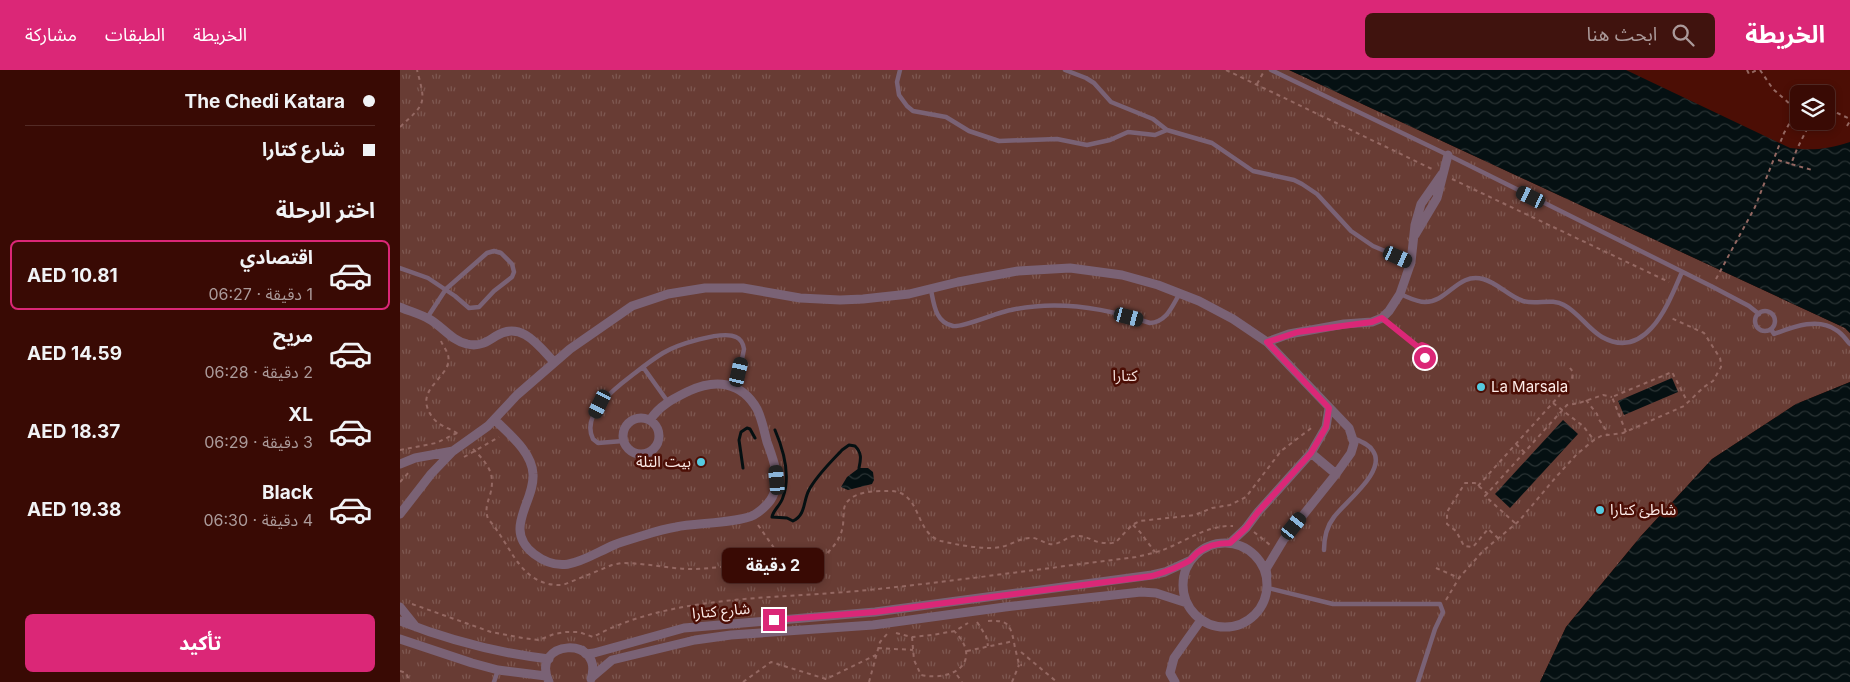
<!DOCTYPE html>
<html lang="ar">
<head>
<meta charset="utf-8">
<style>
	:root { --surface:#390a04; --page:#40130e; --text:#f1f3f6; --muted:#ab9a9a; --line:#532b26; --accent:#db2777 }
	body { margin:0; font-family:Inter,"Noto Sans Arabic",sans-serif; background:var(--page); color:var(--text); direction:rtl; height:100vh; display:flex; flex-direction:column; font-size:19px; white-space:nowrap }
	* { box-sizing:border-box; margin:0 }
	p { font-size:16px; color:var(--muted) }
	.icon { flex:none; width:28px; height:28px; fill:none; stroke:currentColor; stroke-width:2; stroke-linecap:round; stroke-linejoin:round }
	.map { position:relative; flex:1; overflow:hidden; direction:ltr }
	.drawer { display:flex; flex-direction:column; background:var(--surface); width:400px }
	.drawer>* { flex:none }
	.guide { display:grid; align-content:center; height:110px; padding:0 25px; background:var(--surface) }
	.tools { position:absolute; left:1390px; top:15px; display:grid; gap:10px }
	.tools a { display:grid; place-items:center; width:45px; height:45px; border-radius:8px; background:var(--surface); box-shadow:0 2px 8px #0003,0 0 0 1px var(--line); font-size:25px }
	.end { position:absolute; width:22px; height:22px; margin:-11px; border:6px solid #db2777; background:#fff; box-shadow:0 0 0 2px #fff }
	.from { border-radius:50% }
	.bubble { position:absolute; height:35px; border-radius:8px; background:var(--surface); box-shadow:0 2px 8px #0003,0 0 0 1px var(--line); font-size:16px; font-weight:700; line-height:35px; text-align:center; direction:rtl }
	.car { position:absolute; width:15px; height:30px; margin:-15px -8px; border-radius:6px; box-shadow:0 0 4px 1px #0007; background:linear-gradient(#222 24%,#8ab4d8 0 40%,#222 0 76%,#8ab4d8 0 86%,#222 0) }
	.guide b { display:flex; align-items:center; gap:18px; height:48px; font-size:19px }
	.guide b+b { border-top:1px solid var(--line) }
	.guide i { width:12px; height:12px; background:var(--text) }
	ul { padding:0; list-style:none }
	li { display:flex; align-items:center; gap:15px; height:70px; margin:0 10px 8px; padding:0 15px; border:2px solid transparent; border-radius:8px }
	li div { flex:1 }
	li b { display:block; font-size:19px }
	li em { font-style:normal; font-weight:700 }
	li.selected { border-color:var(--accent) }
	li>.icon { width:45px; height:45px; stroke-width:1.5 }
	h2 { padding:0 25px; font-size:22px; line-height:60px }
	.action { display:flex; gap:10px; margin-top:auto; padding:10px 25px }
	.action a { flex:1; height:58px; border-radius:8px; background:var(--accent); color:#fff; font-size:20px; font-weight:700; line-height:58px; text-align:center }
	header { display:flex; align-items:center; gap:30px; box-sizing:border-box; height:70px; padding:0 25px; background:var(--accent); color:#fff }
	header strong { font-size:24px }
	nav { display:flex; gap:28px; margin-inline-start:auto; font-size:18px }
	.search { width:350px; height:45px; background:var(--page); display:flex; align-items:center; gap:12px; box-sizing:border-box; padding:0 18px; border-radius:8px; color:var(--muted); font-size:19px }
	main { display:flex; flex:1; min-height:0 }
	.map>svg:first-child { display:block }
</style>
</head>
<body>
<header>
<strong>الخريطة</strong>
<div class="search"><svg class="icon" aria-label="search" viewBox="0 0 24 24"><circle cx="10" cy="10" r="6"/><path d="M15 15l6 6"/></svg>ابحث هنا</div>
<nav><a>الخريطة</a><a>الطبقات</a><a>مشاركة</a></nav>
</header>
<main>
<div class="map">
<svg width="1450" height="612" viewBox="0 0 1450 612">
	<defs>
		<pattern id="park-tufts" width="24" height="20" patternUnits="userSpaceOnUse" patternTransform="scale(1.25)"><rect width="24" height="20" fill="#683c34"/><path d="M3 7l-1-3M5 7V3M7 7l1-3M15 17l-1-3M17 17v-4M19 17l1-3" fill="none" stroke="#7e5851"/></pattern>
		<pattern id="water-waves" width="16" height="10" patternUnits="userSpaceOnUse" patternTransform="scale(1.25)"><rect width="16" height="10" fill="#051012"/><path d="M0 5q4-4 8 0t8 0" fill="none" stroke="#2a3334"/></pattern>
	</defs>
	<rect width="100%" height="100%" fill="#4c0e05"/>
	<path fill="url(#park-tufts)" d="M0 0H889L1445 258 1450 263V312L1396 334 1312 389 1241 466 1166 557 1140 612H0Z"/>
	<path fill="url(#water-waves)" d="M889 0H1226L1390 78C1413 81 1428 79 1450 72V263L1445 258Z
		M1272 308 1278 322 1224 345 1218 331Z
		M1450 312V612H1140L1166 557 1241 466 1312 389 1396 334Z
		M1163 350 1178 364 1110 438 1095 424Z
		M459 398H468L473 402 474 410 472 414 448 420 441 417 447 407Z"/>
	<g fill="none" stroke-linecap="round" stroke-linejoin="round">
		<path stroke="#051012" stroke-width="3" d="M375 360C384 381 391 405 383 427 381 435 373 440 372 447L387 448 393 451C406 445 403 431 409 420 417 405 431 392 442 380L449 375 455 376C462 383 461 389 459 398
			M343 398 339 370 341 362 347 358 350 359 355 368"/>
		<path stroke="#946862" stroke-width="2" stroke-dasharray="4 4" stroke-linecap="butt" d="M826 0 1032 99
			M1347 0 1349 4 1357 0
			M1360 0 1373 19 1399 42
			M857 14 863 3
			M1426 48 1431 40 1450 49
			M1411 51 1397 79 1391 94 1412 100
			M1414 51 1422 56 1424 51
			M1447 56 1450 51
			M0 57C26 33 26 34 17 0
			M1378 90 1391 94
			M1052 109 1269 212
			M1316 209 1355 137 1384 63 1397 40
			M41 271C43 276 47 281 48 285 54 308 10 318 33 348 40 357 51 358 59 365
			M1186 330 1197 344 1198 348 1206 360 1207 365
			M1153 333 1183 356 1194 370
			M1226 362 1212 327 1272 302 1288 333
			M1116 374 1125 383
			M73 379C88 394 96 404 90 425 87 434 85 440 88 449 112 475 119 517 163 515L212 495 222 493C246 493 269 499 293 499 311 499 328 495 346 496 366 497 391 503 410 495 423 489 438 475 442 460 445 451 441 437 448 431 457 421 475 421 487 421 523 419 513 463 541 471 557 475 585 480 601 477 611 475 620 468 630 468 639 467 646 476 655 474 663 472 668 466 676 466 687 465 694 473 705 473 708 474 713 473 716 472L732 455 740 451 795 445 812 438 830 435 846 427 881 381 914 356
			M0 380 36 373 57 363
			M64 387 99 367
			M0 412 10 401
			M1078 416 1159 326 1163 315 1172 309 1173 302 1170 298
			M1088 424 1075 413H1065L1047 442V454L1056 461 1064 476 1073 477 1088 459 1098 468
			M1115 453 1085 426 1167 335 1179 333 1203 325 1212 327
			M358 455 388 498
			M733 455 740 462 755 482
			M854 462 870 475
			M1036 498 1059 508
			M1046 530 1059 508 1083 481 1119 451 1156 407 1177 384 1194 370 1201 366 1223 363 1284 336 1304 317 1313 311 1321 297V293L1320 288 1304 263 1269 247
			M12 534 91 562 123 568 139 570 154 564 166 562H179L193 567C271 524 381 529 468 520 557 511 647 498 736 487 745 485 754 483 763 480 786 471 807 455 833 456
			M588 551C607 550 610 553 614 572 615 580 618 588 619 595H622
			M577 552 586 566 588 576
			M496 563 512 567 532 565 555 561 568 553
			M512 567 514 590 521 605C554 612 583 591 555 562
			M478 578 513 580
			M567 581 614 571
			M621 582 657 612
			M0 601 6 603 10 612
			M557 605 562 612
			M343 612 371 592 426 609 476 585
			M469 612 480 572 487 564
			M612 612 619 595"/>
		<path stroke="#7a6275" stroke-width="4.5" d="M500 0 497 12 499 25 507 36 513 41 546 47 569 61 599 71 657 69 687 75 710 70 728 62 755 65 767 60
			M665 0 686 8 694 13 711 32 753 49 767 60 812 73 853 101 894 110 902 114 917 124 951 161 973 176 1011 192
			M871 0 1048 85 1311 216 1349 236 1359 244
			M0 198 28 208 55 226 69 238 79 237 94 221 112 207 114 202 112 194 101 183 94 181 87 183 46 219 27 248
			M531 220C534 234 535 252 553 256 562 258 598 242 611 240 656 230 706 238 750 253 767 252 772 236 780 223
			M1000 224C1008 227 1016 232 1025 232 1048 232 1058 202 1083 209 1098 213 1108 226 1123 231 1136 235 1152 228 1164 235 1179 243 1188 259 1202 267 1247 292 1269 232 1282 202
			M1355 251a10 10 0 1 1 20 0a10 10 0 1 1-20 0Z
			M982 248 1018 277
			M1371 259 1374 264C1393 257 1418 247 1436 260 1442 263 1446 270 1450 274
			M1016 282a6 6 0 1 1 12 0a6 6 0 1 1-12 0Z
			M243 297 268 332
			M223 371 198 373 193 369C180 343 218 316 235 303 244 296 253 289 263 283 276 275 322 260 336 267 341 269 343 273 344 279L336 319
			M924 480C924 468 927 456 934 447 946 431 987 401 973 381 969 374 960 371 953 368
			M868 518 933 534H1040L1043 542 1035 559 1018 612
			M94 612 98 600"/>
		<path stroke="#7a6275" stroke-width="9" d="M1015 165 1037 128 1048 85
			M0 237C9 241 20 244 29 249 42 256 52 271 67 274 79 277 87 272 96 266 121 250 139 276 154 292
			M867 272 889 264 944 254 972 252 982 248 989 241 1000 224 1011 192 1015 155 1021 134 1042 104
			M223 366a18 18 0 1 1 36 0a18 18 0 1 1-36 0Z
			M95 350C109 364 132 382 133 404 135 432 102 459 134 484 164 507 186 487 214 475 221 472 228 470 235 468 248 464 262 459 276 457 294 453 339 453 354 445 362 440 371 432 374 423 380 405 373 389 367 372 364 361 362 349 357 339 341 311 315 309 289 321 273 329 260 335 250 350
			M911 383 936 404
			M0 394 15 388 53 381
			M0 444 31 404 53 381 88 356 117 325 170 279 232 236 268 224 305 218H343L400 228 440 230 463 229 509 224 558 212 618 201 670 198 722 205 758 215 799 231 833 249 867 272 949 358 954 373 951 383 936 404 884 469 866 499 867 506
			M783 515a42 42 0 1 1 84 0a42 42 0 1 1-84 0Z
			M830 473 846 458 858 442 911 383 926 357 929 338
			M0 537 16 557
			M0 551C48 570 97 583 149 589
			M0 569 72 593 98 600 146 606
			M182 580 186 584 194 583 284 558 475 542 752 505 765 502 791 490
			M192 607 212 590 295 570 331 565 473 555 605 537 741 522 756 523 787 533
			M149 612C129 569 205 565 191 609
			M775 612 770 603 774 588 801 550"/>
	</g>
	<g fill="none" stroke-linecap="round" stroke-linejoin="round">
		<path stroke="#db2777" stroke-width="6" d="M374 550 475 542 752 506C765 502 777 498 789 491 792 489 794 486 797 483 807 475 818 473 830 473L846 458 858 442 911 383 926 357 929 338 867 272 898 262 972 252 982 248 1018 277 1022 275 1027 277 1029 283 1025 288"/>
	</g>
	<g fill="#55cae0" stroke="#4c0e05" stroke-width="2">
		<circle cx="1081" cy="317" r="5"/>
		<circle cx="301" cy="392" r="5"/>
		<circle cx="1200" cy="440" r="5"/>
	</g>
	<g text-anchor="middle" stroke-width="5" stroke-linejoin="round" paint-order="stroke">
		<g font-size="15" fill="#f4dfdb" stroke="#4c0e05">
			<text x="725" y="311">كتارا</text>
		</g>
		<g font-size="15" fill="#fdece9" stroke="#4c0e05" text-anchor="start">
			<text x="1091" y="322">La Marsala</text>
			<text x="291" y="397" text-anchor="end">بيت التلة</text>
			<text x="1210" y="445">شاطئ كتارا</text>
		</g>
		<g font-size="15" fill="#fdece9" stroke="#4c0e05">
			<text transform="translate(321 541) rotate(-5)" y="5">شارع كتارا</text>
		</g>
	</g>
</svg>
<div class="tools">
<a><svg class="icon" aria-label="layers" viewBox="0 0 24 24"><path d="M12 4l9 5-9 5-9-5zM3 14l9 5 9-5"/></svg></a>
</div>
<i class="end from" style="left:1025px;top:288px"></i>
<i class="end" style="left:374px;top:550px"></i>
<div class="bubble" style="left:322px;top:478px;width:102px">2 دقيقة</div>
<i class="car" style="left:1131px;top:127px;rotate:296deg"></i>
<i class="car" style="left:998px;top:187px;rotate:114deg"></i>
<i class="car" style="left:729px;top:247px;rotate:105deg"></i>
<i class="car" style="left:339px;top:302px;rotate:13deg"></i>
<i class="car" style="left:200px;top:334px;rotate:206deg"></i>
<i class="car" style="left:377px;top:410px;rotate:355deg"></i>
<i class="car" style="left:894px;top:456px;rotate:39deg"></i>
</div>
<section class="drawer">
<div class="guide">
<b><i class="from"></i>The Chedi Katara</b>
<b><i></i>شارع كتارا</b>
</div>
<h2>اختر الرحلة</h2>
<ul>
<li class="selected"><svg class="icon" aria-label="car" viewBox="0 0 24 24"><path d="M5 17H2v-5l4-1 3-4h7l3 4 3 1v5h-3M9 17h6M6 11h13"/><circle cx="7" cy="17" r="2"/><circle cx="17" cy="17" r="2"/></svg><div><b>اقتصادي</b><p>1 دقيقة · 06:27</p></div><em>AED 10.81</em></li>
<li><svg class="icon" aria-label="car" viewBox="0 0 24 24"><path d="M5 17H2v-5l4-1 3-4h7l3 4 3 1v5h-3M9 17h6M6 11h13"/><circle cx="7" cy="17" r="2"/><circle cx="17" cy="17" r="2"/></svg><div><b>مريح</b><p>2 دقيقة · 06:28</p></div><em>AED 14.59</em></li>
<li><svg class="icon" aria-label="car" viewBox="0 0 24 24"><path d="M5 17H2v-5l4-1 3-4h7l3 4 3 1v5h-3M9 17h6M6 11h13"/><circle cx="7" cy="17" r="2"/><circle cx="17" cy="17" r="2"/></svg><div><b>XL</b><p>3 دقيقة · 06:29</p></div><em>AED 18.37</em></li>
<li><svg class="icon" aria-label="car" viewBox="0 0 24 24"><path d="M5 17H2v-5l4-1 3-4h7l3 4 3 1v5h-3M9 17h6M6 11h13"/><circle cx="7" cy="17" r="2"/><circle cx="17" cy="17" r="2"/></svg><div><b>Black</b><p>4 دقيقة · 06:30</p></div><em>AED 19.38</em></li>
</ul>
<div class="action"><a>تأكيد</a></div>
</section>
</main>
</body>
</html>
